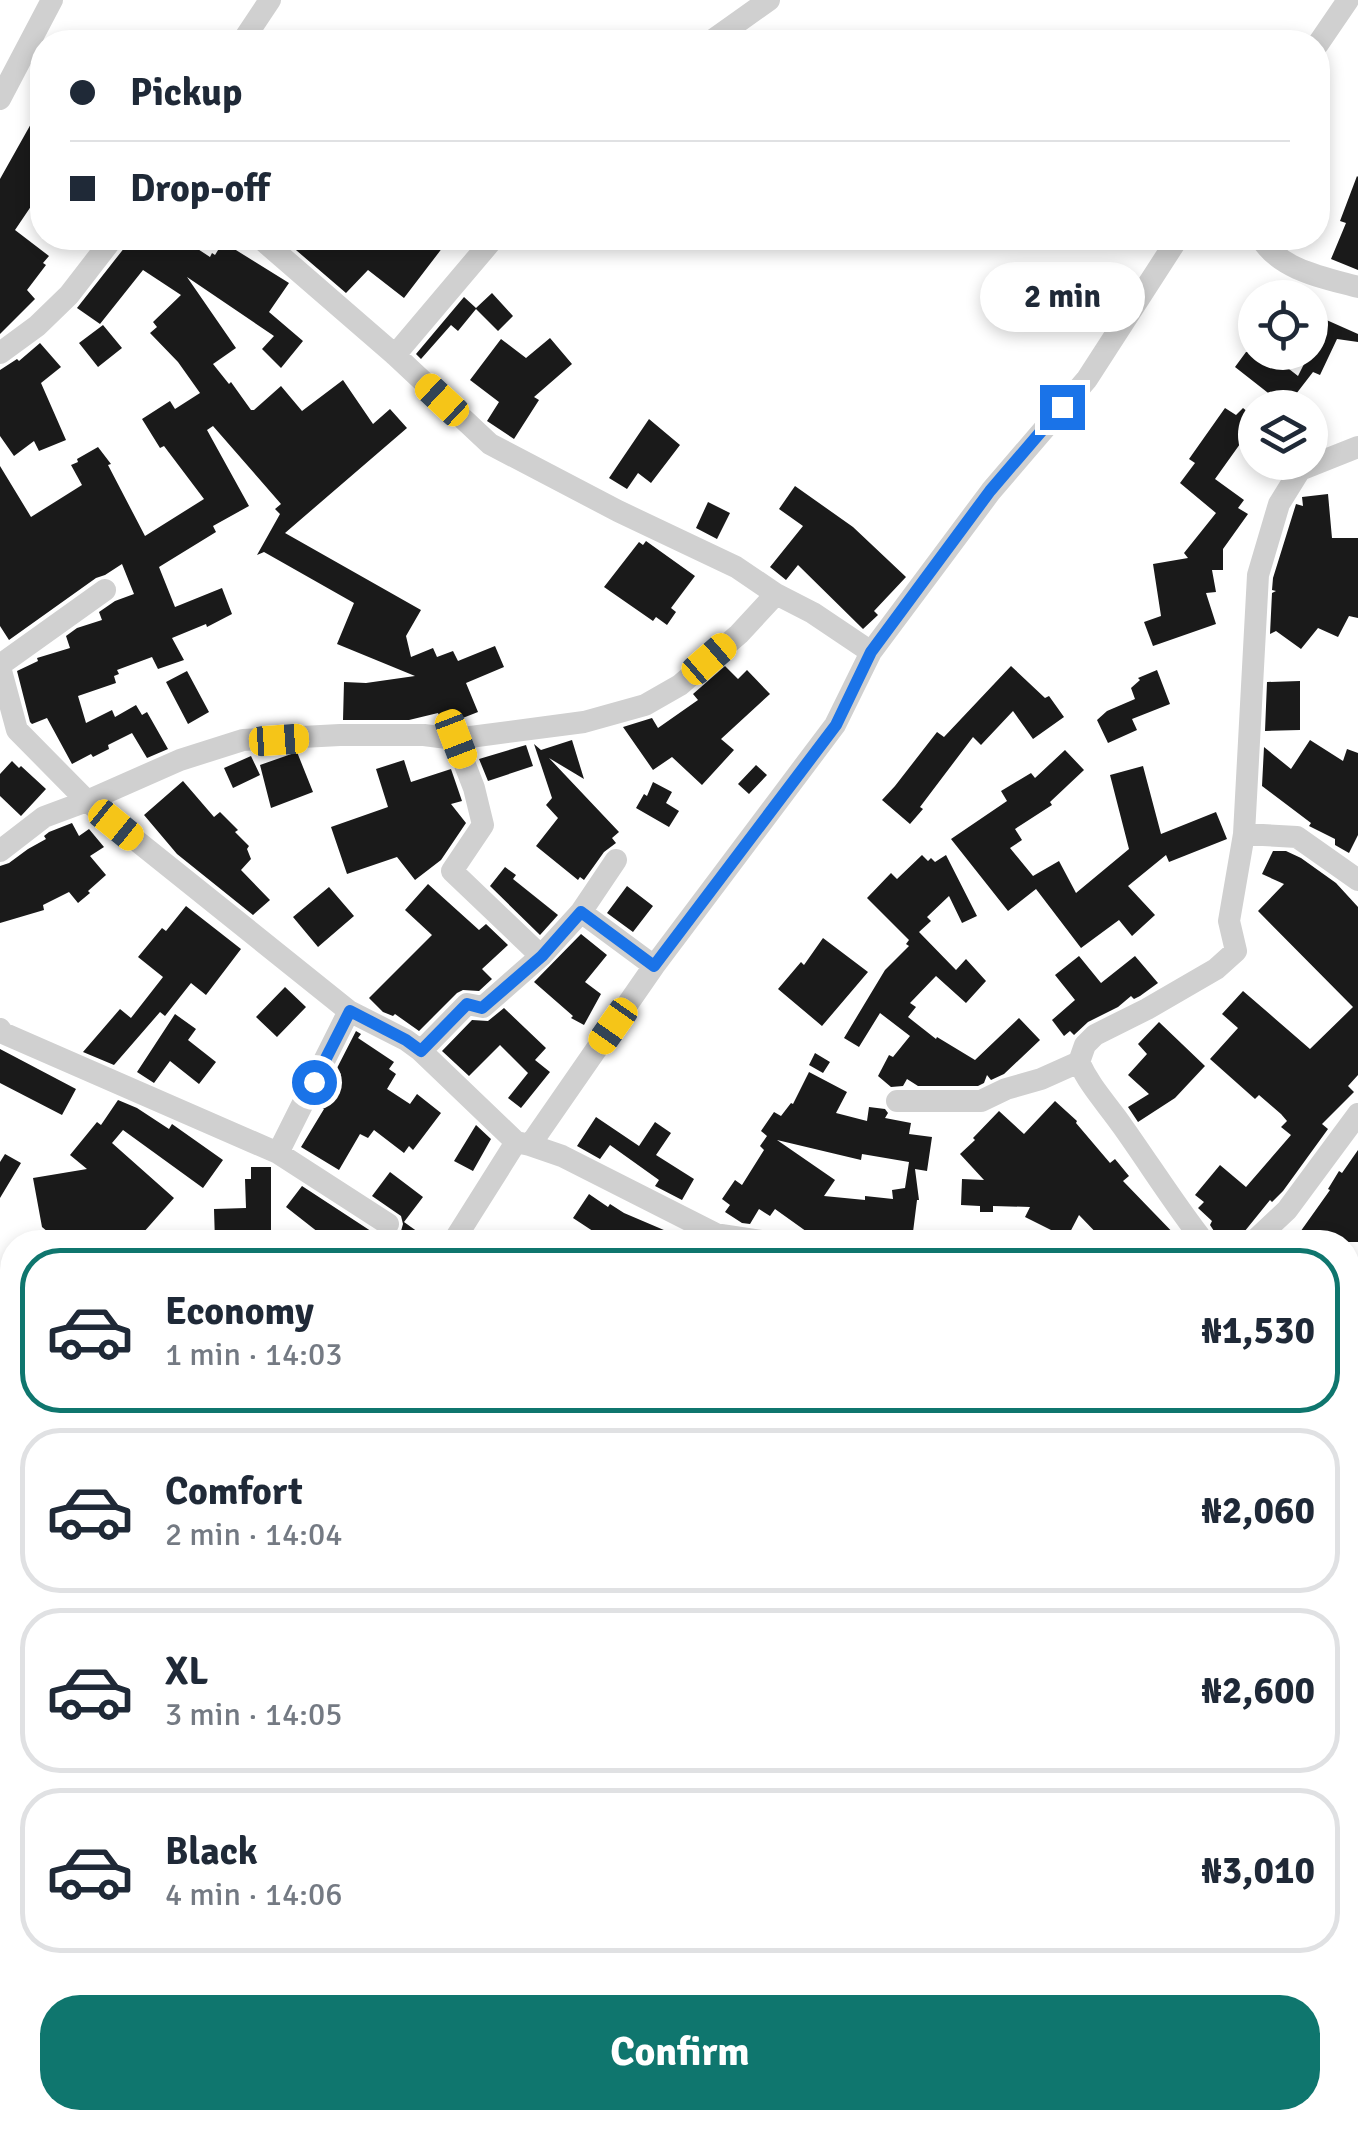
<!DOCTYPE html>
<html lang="en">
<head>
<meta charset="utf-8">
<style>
	:root { --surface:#fff; --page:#f6f6f7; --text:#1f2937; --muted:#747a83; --line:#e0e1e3; --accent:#0f766e }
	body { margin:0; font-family:Signika,sans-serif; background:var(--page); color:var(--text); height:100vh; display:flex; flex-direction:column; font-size:38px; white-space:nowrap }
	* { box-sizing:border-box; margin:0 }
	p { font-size:32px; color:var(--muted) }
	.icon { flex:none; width:55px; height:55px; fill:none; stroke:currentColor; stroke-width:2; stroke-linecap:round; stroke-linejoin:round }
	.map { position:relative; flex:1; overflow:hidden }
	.details { position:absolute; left:0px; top:1230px; width:1360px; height:900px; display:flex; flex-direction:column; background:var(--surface); border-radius:40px 40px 0 0; box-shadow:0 5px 15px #0003 }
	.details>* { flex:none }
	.guide { position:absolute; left:30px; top:30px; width:1300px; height:220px; border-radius:40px; box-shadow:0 5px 15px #0003; display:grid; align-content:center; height:220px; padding:0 40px; background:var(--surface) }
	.buttons { position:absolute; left:1238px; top:280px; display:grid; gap:20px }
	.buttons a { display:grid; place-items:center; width:90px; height:90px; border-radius:50%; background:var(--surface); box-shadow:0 5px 15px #0003; font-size:50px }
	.end { position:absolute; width:45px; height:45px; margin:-22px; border:12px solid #1a73e8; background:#fff; box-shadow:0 0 0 5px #fff }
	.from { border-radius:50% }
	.bubble { position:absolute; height:70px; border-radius:35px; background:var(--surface); box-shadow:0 5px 15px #0003; font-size:32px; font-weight:700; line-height:70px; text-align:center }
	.car { position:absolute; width:30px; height:60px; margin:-30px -15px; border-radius:12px; box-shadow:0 0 8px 2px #0007; background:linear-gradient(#f5c518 24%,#345 0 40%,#f5c518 0 76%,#345 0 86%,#f5c518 0) }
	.guide b { display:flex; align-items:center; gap:35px; height:95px; font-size:38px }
	.guide b+b { border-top:2px solid var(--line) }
	.guide i { width:25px; height:25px; background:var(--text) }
	ul { padding:18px 0 0; list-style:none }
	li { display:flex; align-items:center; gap:30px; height:165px; margin:0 20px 15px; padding:0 20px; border:5px solid var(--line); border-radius:40px }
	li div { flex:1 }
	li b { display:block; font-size:38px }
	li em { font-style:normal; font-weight:700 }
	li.on { border-color:var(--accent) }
	li>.icon { width:90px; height:90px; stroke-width:1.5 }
	.action { display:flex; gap:20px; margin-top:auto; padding:20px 40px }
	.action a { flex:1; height:115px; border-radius:40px; background:var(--accent); color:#fff; font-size:40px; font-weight:700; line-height:115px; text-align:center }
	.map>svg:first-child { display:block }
</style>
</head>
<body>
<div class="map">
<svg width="1358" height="2130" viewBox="0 0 1358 2130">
	<rect width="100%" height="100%" fill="#fff"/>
	<path fill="#1a1a1a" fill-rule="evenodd" d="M32 122 42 127V190L15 230 49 256 43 263 46 265 27 290 35 299 0 334V179Z
		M1357 176 1358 177V270L1331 259 1346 223 1340 221Z
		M128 238H181L210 257 212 253 215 255 223 242 289 283 269 312 303 341 281 368 262 349 274 336 187 277 236 348 213 364 229 384 231 382 251 410H254L281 386 302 411 343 380 373 424 390 409 407 428 285 533 421 610 406 636 411 657 433 648 437 657 453 651 458 661 495 646 504 667 466 683 478 712 450 723 442 722 438 713 409 720H343L344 682 366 683 415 676 337 644 354 603 264 552 257 555 280 514 275 509 281 504 213 426 207 430 249 506 213 526 216 532 159 567 175 607 222 588 232 614 207 627 206 624 172 638 184 660 158 669 152 657 117 670 119 674 114 676 116 683 78 696 86 723 112 710 115 717 136 705 142 715 147 712 168 749 147 758 132 733 108 745 109 749 93 757 91 754 72 764 47 718 32 724 30 722 17 671 38 661 37 658 70 648 66 636 77 628 102 620 99 612 115 601 134 594 122 564 105 575 96 578 9 640 0 626V466L31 517 82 485 71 465 78 462 77 459 98 447 111 464 108 465 145 536 204 499 164 446 160 448 142 419 170 401 175 409 200 393 178 362 150 333 157 327 153 322 181 295 143 270 100 324 77 308 125 247Z
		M282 238H326L341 250 353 238H431L443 247 404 298 368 270 346 293Z
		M492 293 513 316 498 331 476 309 458 331 451 325 421 359 416 354 464 297 476 308Z
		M1322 318 1358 334V342L1337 339 1320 375 1313 372 1286 407 1235 367 1246 352H1267L1298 376 1310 352V343Z
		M103 325 122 348 98 367 79 343Z
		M550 338 572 364 534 397 539 400 514 439 487 421 499 402 470 380 501 339 526 358Z
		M40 343 61 367 41 383 66 440 39 451 34 441 14 456 0 436V370L17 359 19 361Z
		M1225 408 1236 415 1243 408 1255 418V440L1247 450 1240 444 1215 479 1244 500 1238 508 1248 514 1223 549V570H1212L1216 592 1206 593 1216 624 1153 646 1144 622 1161 616 1153 564 1188 558 1184 553 1216 513 1180 483 1195 463 1189 459Z
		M649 419 680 445 651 483 638 473 627 489 609 478Z
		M795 486 853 527 906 577 874 611 878 615 863 629 798 565 786 580 770 567 803 526 779 509Z
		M1328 494 1332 538H1358V618L1349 616 1338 637 1318 628 1301 649 1276 631 1270 634 1272 593 1276 591 1272 590 1273 578 1296 504 1303 506 1302 497Z
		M708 502 730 513 717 539 696 528Z
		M646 541 695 576 671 608 676 612 667 625 656 617 653 621 604 587 639 542 643 545Z
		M725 666 738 679 747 670 770 694 721 739 734 750 702 785 672 757 653 770 623 727 652 718 658 728 698 700 693 694Z
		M1011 666 1045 698 1049 696 1064 717 1033 739 1013 711 981 745 973 737 920 807 923 809 910 824 882 800 895 786 937 732 944 737Z
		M1157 670 1170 704 1132 719 1137 730 1108 743 1097 720 1107 711 1135 699 1131 688 1140 680 1138 678Z
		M187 671 209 712 188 724 166 682Z
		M1300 681V730L1265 731 1267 682Z
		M572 740 584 779 549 758 619 832 612 838 616 843 604 852 584 880 580 877 578 880 536 846 558 818 546 805 552 798 534 744 541 750Z
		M1310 740 1343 761 1347 749 1358 753V835L1349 853 1335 845V839L1309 826 1311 823 1262 786 1264 747 1291 769Z
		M526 745 533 766 488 781 479 759Z
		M1065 750 1084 770 1050 802 1052 805 1015 829 1022 840 1010 848 1033 876 1059 861 1076 893 1129 849 1110 775 1143 766 1161 834 1216 812 1227 839 1169 862 1166 855 1128 886 1155 915 1132 936 1119 920 1081 948 1036 889 1008 911 951 839 1007 801 1001 791 1031 773 1035 778Z
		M297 752 313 792 271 808 260 765Z
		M251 756 260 775 233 788 224 768Z
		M404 760 411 782 451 769 462 801 451 804 466 823 441 860 415 880 397 857 347 874 331 827 388 807 376 769Z
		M12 761 19 768 21 766 46 789 21 816 0 796V774Z
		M756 765 767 775 749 794 738 784Z
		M183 781 214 817 220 812 238 830 235 832 249 846 247 849 251 859 241 870 270 900 253 915 177 854 144 815Z
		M653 782 672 792 666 803 679 811 669 827 636 808 644 794 647 796Z
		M72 823 79 836 89 829 104 847 90 856 106 875 88 891 90 893 78 903 69 892 43 905 44 910 0 923V866L9 863 28 849 46 839 44 836 49 832Z
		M1273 851H1286L1301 858 1336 883 1358 907V1075L1348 1086 1354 1092 1322 1124 1328 1129 1283 1191 1272 1202 1270 1200 1236 1242H1219L1216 1234 1210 1225 1212 1221 1198 1208 1204 1202 1195 1195 1220 1165 1246 1187 1291 1135 1281 1127 1287 1121 1281 1114 1259 1095 1255 1099 1210 1059 1238 1028 1222 1014 1243 991 1310 1049 1353 1007 1258 911 1284 884 1262 874Z
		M922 855 928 861 931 858 935 862 946 855 977 916 962 923 949 896 927 917 931 921 919 932 956 970 966 959 986 981 966 1003 936 976 910 1003 916 1007 908 1017 936 1039 937 1037 975 1060 1019 1018 1040 1040 1004 1074 991 1080 987 1075 984 1083 978 1086H918L907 1079 903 1086 891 1087 878 1076 889 1055 893 1057 910 1036 880 1013 859 1047 844 1038 885 970 909 946 906 944 909 940 867 898 891 873 897 879Z
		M505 867 516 875 513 879 558 915 540 935 490 886Z
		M428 884 479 930 486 924 508 945 482 969 492 979 479 991 463 990 457 993 419 1031 395 1014 393 1016 383 1012 369 998 432 935 405 910Z
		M627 886 653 906 633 932 607 913Z
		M329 887 354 916 318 947 293 917Z
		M186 906 241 949 206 995 191 983 165 1016 160 1012 114 1065 83 1052 120 1009 131 1018 163 977 138 957 162 928 166 931Z
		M581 934 607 955 585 982 601 994 584 1025 571 1018 573 1016 534 982Z
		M823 938 868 972 822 1026 778 989 801 962 804 965Z
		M1079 956 1101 983 1135 956 1158 983 1140 996 1134 999 1131 996 1118 1007 1088 1022 1074 1035 1070 1031 1064 1036 1052 1020 1075 1000 1055 975Z
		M285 987 306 1007 277 1037 256 1017Z
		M504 1008 546 1048 535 1060 550 1072 521 1108 508 1098 528 1073 500 1045 469 1076 442 1051 472 1020 488 1021Z
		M175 1014 196 1029 188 1040 216 1062 199 1084 170 1061 154 1083 137 1072Z
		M1159 1022 1205 1066 1175 1098 1138 1122 1128 1107 1149 1094 1128 1075 1147 1054 1138 1044Z
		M356 1031 361 1034 358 1038 394 1062 389 1069 396 1074 387 1089 410 1104 417 1094 441 1113 413 1150 409 1146 404 1153 374 1130 368 1138 360 1134 339 1170 301 1147 324 1109 319 1106 341 1074 336 1070Z
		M0 1049 76 1089 62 1115 0 1083Z
		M815 1053 830 1062 823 1073 809 1065Z
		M809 1072 847 1092 836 1113 867 1121 869 1107 885 1109 888 1113 885 1118 911 1123 909 1134 932 1137 927 1171 915 1169 919 1200H917L912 1240 826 1232V1235L810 1234 775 1209 770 1216 759 1209 750 1224 742 1223 725 1212 730 1205 722 1199 735 1180 742 1185 764 1150 760 1146 767 1136 761 1131 774 1112 781 1116 791 1103 793 1104ZM777 1140 861 1160 862 1154 909 1162 905 1188 892 1190 893 1199 865 1196V1200L824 1196 835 1180Z
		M118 1100 137 1108 169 1129 172 1124 223 1160 203 1188 123 1130 112 1143 174 1198 135 1242H60L42 1227 33 1178 87 1169 70 1155 97 1122 101 1125Z
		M1055 1101 1077 1121 1076 1123 1110 1163 1115 1159 1129 1176 1123 1181 1182 1242H1105L1079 1215 1067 1238 1025 1217 1030 1207 993 1206V1212H980V1206L961 1205 962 1179 984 1180 960 1154 975 1140 973 1138 999 1111 1024 1134Z
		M596 1117 639 1146 655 1122 671 1133 656 1155 694 1179 682 1200 655 1186 659 1180 610 1145 600 1159 577 1146Z
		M476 1125 491 1139 473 1171 454 1161Z
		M1358 1150V1242H1293L1330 1190 1328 1189 1339 1171 1342 1173Z
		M5 1154 21 1163 0 1198V1162Z
		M251 1167H271V1237H243V1242H215L214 1209 246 1208 245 1179H251Z
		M390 1172 423 1197 404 1222 432 1242H318L323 1236 286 1207 302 1186 380 1237 394 1238 401 1231 403 1224 401 1216 372 1196Z
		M589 1194 608 1207 610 1204 624 1213 692 1242H635L614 1233 608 1241 573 1218Z"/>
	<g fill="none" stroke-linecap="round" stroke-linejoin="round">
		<path stroke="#d0d0d0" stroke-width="22" d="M242 42 270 0
			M710 42 769 0
			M1318 44 1348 0
			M0 99 52 0
			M260 238 395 355 490 444 618 511 736 567 776 594 813 613 871 652
			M1261 238C1279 270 1325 278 1358 287
			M0 353 37 326 69 295 113 238
			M395 355 494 238
			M0 665 105 590
			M0 667 17 730 87 801 349 1011 406 1040 421 1051 516 1142
			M455 739 474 788 483 825 452 871 541 956
			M1244 834 1258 575 1279 504 1300 470 1358 447
			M0 851 44 817 87 801 180 760 243 740 340 735H424L455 739 584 722 645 705 680 685 739 634 776 594
			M581 912 654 966
			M0 1029 3 1033 278 1153 349 1011
			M421 1051 467 1004 483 1007 541 956 581 912 616 860
			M897 1101H981L1006 1089 1041 1079 1079 1062
			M530 1145 562 1156 716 1234 768 1242
			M278 1153 388 1224
			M453 1242 516 1142 530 1145 654 966 835 725 871 652 991 491 1087 379 1178 238
			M1000 1242H1034
			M1204 1242C1175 1205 1150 1165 1123 1127 1108 1105 1090 1087 1079 1062L1085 1045 1095 1035 1147 1009 1216 969 1236 951 1229 921 1244 834 1297 837 1358 880
			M1253 1242 1287 1210 1358 1114
			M1348 1425 1358 1435
			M0 1518 12 1527
			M1348 1763 1358 1782
			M0 1839 12 1831
			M1348 1840 1358 1838
			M0 2114 10 2130
			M577 2118 589 2130
			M985 2118 1001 2130
			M315 2130 325 2124 330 2118
			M702 2130 720 2118"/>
	</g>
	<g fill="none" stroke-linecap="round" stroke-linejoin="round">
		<path stroke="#1a73e8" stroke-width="12" d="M314 1082 350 1011 406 1040 421 1051 467 1004 482 1008 542 956 581 912 654 966 836 725 871 652 990 491 1062 407"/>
	</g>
</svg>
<div class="buttons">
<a><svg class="icon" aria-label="locate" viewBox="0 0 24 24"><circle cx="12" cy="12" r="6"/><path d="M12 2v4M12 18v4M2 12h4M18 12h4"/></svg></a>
<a><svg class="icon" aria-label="layers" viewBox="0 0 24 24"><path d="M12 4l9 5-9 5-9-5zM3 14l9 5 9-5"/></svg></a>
</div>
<i class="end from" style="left:314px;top:1082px"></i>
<i class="end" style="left:1062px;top:407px"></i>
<div class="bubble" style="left:980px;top:262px;width:165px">2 min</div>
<i class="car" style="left:442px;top:400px;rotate:313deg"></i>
<i class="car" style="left:709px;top:659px;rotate:49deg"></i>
<i class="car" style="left:456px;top:739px;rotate:159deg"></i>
<i class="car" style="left:279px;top:740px;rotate:86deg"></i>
<i class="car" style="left:116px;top:825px;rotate:129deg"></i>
<i class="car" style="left:613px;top:1026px;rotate:215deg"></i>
<div class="guide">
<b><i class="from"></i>Pickup</b>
<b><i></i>Drop-off</b>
</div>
<section class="details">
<ul>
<li class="on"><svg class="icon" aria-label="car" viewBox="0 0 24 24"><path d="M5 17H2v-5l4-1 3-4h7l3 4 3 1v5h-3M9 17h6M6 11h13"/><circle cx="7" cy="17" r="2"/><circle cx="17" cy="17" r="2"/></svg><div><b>Economy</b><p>1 min · 14:03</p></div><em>₦1,530</em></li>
<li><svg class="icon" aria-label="car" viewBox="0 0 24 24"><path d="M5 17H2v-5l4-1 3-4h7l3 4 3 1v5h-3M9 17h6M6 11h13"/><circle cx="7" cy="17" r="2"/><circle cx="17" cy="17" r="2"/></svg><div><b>Comfort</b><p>2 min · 14:04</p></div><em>₦2,060</em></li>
<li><svg class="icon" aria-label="car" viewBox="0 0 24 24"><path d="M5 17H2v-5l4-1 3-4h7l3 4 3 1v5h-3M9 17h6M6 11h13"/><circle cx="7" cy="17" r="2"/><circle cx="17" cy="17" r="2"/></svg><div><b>XL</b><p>3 min · 14:05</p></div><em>₦2,600</em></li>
<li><svg class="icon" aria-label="car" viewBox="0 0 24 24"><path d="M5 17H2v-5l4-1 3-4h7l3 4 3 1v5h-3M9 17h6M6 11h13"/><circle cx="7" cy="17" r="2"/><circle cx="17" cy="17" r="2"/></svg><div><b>Black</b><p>4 min · 14:06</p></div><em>₦3,010</em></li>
</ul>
<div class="action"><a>Confirm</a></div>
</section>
</div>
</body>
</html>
